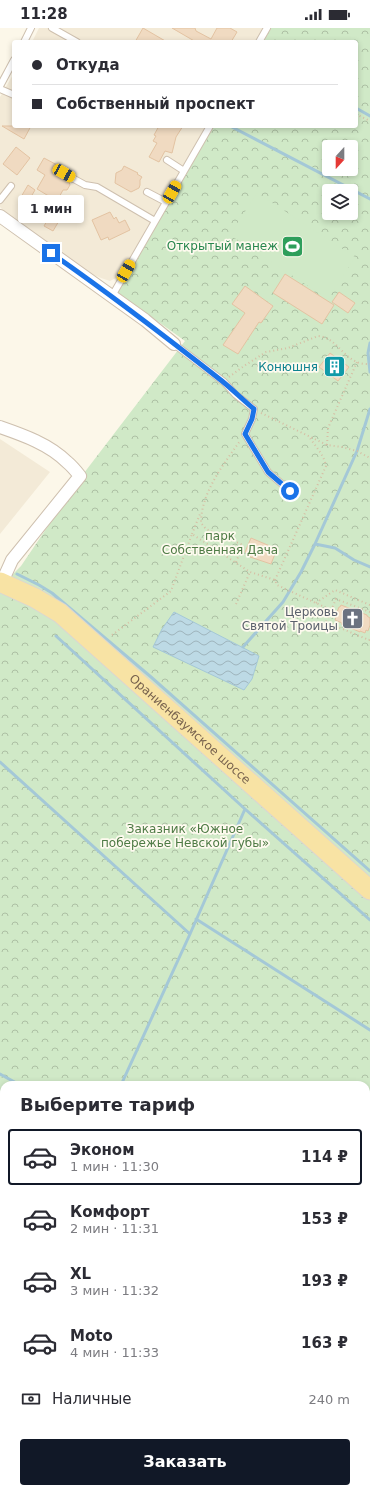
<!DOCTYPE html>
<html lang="ru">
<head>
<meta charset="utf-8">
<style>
	:root { --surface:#fff; --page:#f7f7f7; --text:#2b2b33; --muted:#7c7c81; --line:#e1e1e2; --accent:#111827 }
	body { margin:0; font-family:"DejaVu Sans",sans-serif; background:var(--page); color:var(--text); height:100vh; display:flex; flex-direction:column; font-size:15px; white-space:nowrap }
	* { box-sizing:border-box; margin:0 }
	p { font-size:13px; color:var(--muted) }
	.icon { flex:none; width:22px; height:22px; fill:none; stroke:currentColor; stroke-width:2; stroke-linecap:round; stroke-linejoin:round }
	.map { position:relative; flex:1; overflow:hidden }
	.panel { position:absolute; left:0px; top:1053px; width:370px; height:412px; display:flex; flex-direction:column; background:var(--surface); border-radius:12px 12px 0 0; box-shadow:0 2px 6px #0003 }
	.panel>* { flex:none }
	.banner { position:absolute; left:12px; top:12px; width:346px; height:88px; border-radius:4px; box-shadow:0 2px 6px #0003; display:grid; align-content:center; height:88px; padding:0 20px; background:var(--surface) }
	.needle { width:26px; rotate:201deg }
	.buttons { position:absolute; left:322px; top:112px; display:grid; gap:8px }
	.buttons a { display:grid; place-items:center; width:36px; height:36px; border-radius:4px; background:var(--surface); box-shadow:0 2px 6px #0003; font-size:20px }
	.end { position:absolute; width:18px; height:18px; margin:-9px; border:5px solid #1a73e8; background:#fff; box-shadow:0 0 0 2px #fff }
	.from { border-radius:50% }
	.bubble { position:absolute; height:28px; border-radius:4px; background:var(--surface); box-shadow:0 2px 6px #0003; font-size:13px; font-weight:600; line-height:28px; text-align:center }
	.car { position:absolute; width:12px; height:24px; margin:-12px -6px; border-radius:5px; box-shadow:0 0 3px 1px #0007; background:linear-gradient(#f5c518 24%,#345 0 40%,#f5c518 0 76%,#345 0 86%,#f5c518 0) }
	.banner b { display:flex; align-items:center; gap:14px; height:38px; font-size:15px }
	.banner b+b { border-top:1px solid var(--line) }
	.banner i { width:10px; height:10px; background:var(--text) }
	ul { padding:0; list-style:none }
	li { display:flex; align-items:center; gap:12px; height:56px; margin:0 8px 6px; padding:0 12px; border:2px solid transparent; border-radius:4px }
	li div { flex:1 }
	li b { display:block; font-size:15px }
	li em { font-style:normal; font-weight:600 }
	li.current { border-color:var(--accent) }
	li>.icon { width:36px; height:36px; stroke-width:1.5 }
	h2 { padding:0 20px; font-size:18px; line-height:48px }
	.pay { display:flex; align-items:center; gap:10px; height:44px; padding:0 20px; font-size:15px }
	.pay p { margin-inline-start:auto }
	.cta { display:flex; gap:8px; margin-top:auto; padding:8px 20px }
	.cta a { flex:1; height:46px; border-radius:4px; background:var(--accent); color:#fff; font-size:16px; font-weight:600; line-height:46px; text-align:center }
	.status { display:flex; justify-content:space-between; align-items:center; height:28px; padding:0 20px; background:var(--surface); direction:ltr }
	.status svg { height:11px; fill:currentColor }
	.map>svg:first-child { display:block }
</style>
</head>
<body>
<div class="status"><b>11:28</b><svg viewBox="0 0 49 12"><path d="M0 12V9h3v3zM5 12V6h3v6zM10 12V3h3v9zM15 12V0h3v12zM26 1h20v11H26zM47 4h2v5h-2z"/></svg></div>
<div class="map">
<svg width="370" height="1465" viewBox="0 0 370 1465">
	<defs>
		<pattern id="park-crowns" width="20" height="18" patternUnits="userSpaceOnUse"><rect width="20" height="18" fill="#d0e9c7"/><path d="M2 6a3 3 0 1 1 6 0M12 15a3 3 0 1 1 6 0" fill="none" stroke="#adc0a4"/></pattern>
		<pattern id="water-waves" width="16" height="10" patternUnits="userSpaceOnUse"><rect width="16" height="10" fill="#bddae5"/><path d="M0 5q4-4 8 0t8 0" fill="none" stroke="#9eb4bc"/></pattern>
	</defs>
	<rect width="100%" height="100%" fill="#fcf7e9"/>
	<path fill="#f3ead7" d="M39 0H263L255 14H32Z
		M14 45V98H206L122 244 116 250 110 253 101 250 82 242 9 188 0 179V69Z
		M0 411 50 444 0 506Z"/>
	<path fill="url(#park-crowns)" fill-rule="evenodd" d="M271 0H370V1465H0V559L21 538 84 445 185 313 117 264 214 98H356V14H263ZM329 119H351V141H329ZM329 163H351V185H329ZM4 1057H366V1461H4Z"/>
	<path fill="#d0e9c7" d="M257 165 355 229 328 271 230 207Z"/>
	<path fill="url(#water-waves)" stroke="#a4c8d7" d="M174 584 259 628 252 651 244 662 153 619 162 601Z"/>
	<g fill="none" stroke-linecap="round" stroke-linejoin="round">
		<path stroke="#a4c8d7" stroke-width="3" d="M356 80 370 88
			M230 98 370 171
			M370 315 368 325 370 344
			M315 516 335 520 354 532 370 539
			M17 546 39 557 52 565 151 649 370 843
			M56 608 245 781 370 892
			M243 619 283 574 301 544 315 516 357 423 370 381
			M0 734 190 906
			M196 891 370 1002
			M0 1046 20 1057
			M121 1057 190 906 245 781
			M366 1130 370 1125
			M366 1170 370 1165
			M366 1214 370 1220
			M0 1293 4 1285
			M210 1461 211 1463 217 1465"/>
	</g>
	<path fill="#f0dac1" stroke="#e3c3a2" d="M143 0 167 14H135Z
		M172 0H195L196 3 211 11 217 0H230L237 4 231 14H196Z
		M2 98H31L24 111Z
		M159 98H183L176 109 172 125 165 123 159 134 149 129 157 115 153 113 156 108 154 107Z
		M16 119 30 130 17 147 3 136Z
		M44 130 59 138 56 144 69 154 70 157 67 162H63L57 173 37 161 45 147 37 142Z
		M124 138 138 145 137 146 142 149 140 152V157L139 160 131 164 115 155 116 145 122 142Z
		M28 157 35 162 28 174 21 169Z
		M57 176 66 181 53 203 44 198Z
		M110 184 114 191 116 189 119 195 125 192 130 202 109 212 108 209 101 212 92 192Z
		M285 246 334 277 322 296 273 265Z
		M245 258 273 278 261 295 259 294 238 326 223 317 245 285 232 276Z
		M339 264 355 275 348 285 332 274Z
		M330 325 349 339 338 353 319 339Z
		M251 510 277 521 271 536 250 529 251 527 245 524Z
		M341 577 367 587V588L370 590V597L368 603 366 602 365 605 360 603V604L341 596 342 595 335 592 336 589H335L339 579H340Z"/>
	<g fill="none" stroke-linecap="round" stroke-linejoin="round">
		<defs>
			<path id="service" d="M52 0 77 14
				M24 14 31 0
				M259 14 267 0
				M0 58 14 32
				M0 61 14 67
				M167 132 184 143
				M63 145 85 157 97 159 155 193
				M147 164 166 174
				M0 172 11 158
				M112 268 210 98
				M174 316 224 354 236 367 254 381 252 391 245 406 268 444 290 463"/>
			<path id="minor" d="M0 188 145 292 174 316
				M0 399C23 407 49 416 67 434 72 438 76 443 80 448L12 532 2 554"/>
			<g id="primary">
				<path id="s1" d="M0 554 35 570 60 585 370 862"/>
			</g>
		</defs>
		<use href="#service" stroke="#cec0af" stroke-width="8"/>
		<use href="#minor" stroke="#cec0af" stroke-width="14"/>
		<use href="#primary" stroke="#dbd6d1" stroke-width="21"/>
		<path stroke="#d6bea4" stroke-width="2" stroke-dasharray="1 3" stroke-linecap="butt" d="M356 86 370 93
			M229 349 244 338 266 324 288 320 318 308C335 309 342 328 357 334 361 336 366 336 370 336
			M261 385 327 417 342 419 357 423 370 430
			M327 417 328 400 357 334
			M192 506 200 486
			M236 534 243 517 206 501 201 495C201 465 223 437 240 413
			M275 552 326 438C324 427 316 419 310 410
			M316 575 335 562 370 577
			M236 576 250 544
			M370 584 336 571 326 594 369 612 370 611
			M112 607 171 563 192 506 250 544 275 552 277 557 331 582
			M366 1156 370 1152
			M366 1312 370 1307
			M135 1461 146 1465
			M87 1465 102 1461
			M180 1465V1461
			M225 1465 228 1461"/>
		<use href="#service" stroke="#fff" stroke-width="6"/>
		<use href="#minor" stroke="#fff" stroke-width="12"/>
		<use href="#primary" stroke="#f8e3a4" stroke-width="19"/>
	</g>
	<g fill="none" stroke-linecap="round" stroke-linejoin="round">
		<path stroke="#1a73e8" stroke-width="5" d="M51 225C110 266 166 309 222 353 233 362 243 372 254 381L252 391 245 406 268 444 290 463"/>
	</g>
	<defs>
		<symbol id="stadium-square" viewBox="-11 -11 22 22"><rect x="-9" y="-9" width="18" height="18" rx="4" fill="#2e9e5b" stroke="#fefaef"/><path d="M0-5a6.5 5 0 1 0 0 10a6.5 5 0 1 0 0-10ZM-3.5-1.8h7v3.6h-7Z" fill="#fff"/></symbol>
		<symbol id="building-square" viewBox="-11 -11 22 22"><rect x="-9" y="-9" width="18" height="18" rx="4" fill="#0f9aa8" stroke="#fefaef"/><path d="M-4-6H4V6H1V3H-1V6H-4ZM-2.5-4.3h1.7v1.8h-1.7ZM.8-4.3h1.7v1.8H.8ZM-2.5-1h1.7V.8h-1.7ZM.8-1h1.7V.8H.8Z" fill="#fff"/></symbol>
		<symbol id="church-square" viewBox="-11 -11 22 22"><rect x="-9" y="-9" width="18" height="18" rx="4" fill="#6b7280" stroke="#fefaef"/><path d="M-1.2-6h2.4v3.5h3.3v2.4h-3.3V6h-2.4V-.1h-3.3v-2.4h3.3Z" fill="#fff"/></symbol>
	</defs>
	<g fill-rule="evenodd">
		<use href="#stadium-square" x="280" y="206" width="25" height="25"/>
		<use href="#building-square" x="322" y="326" width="25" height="25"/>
		<use href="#church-square" x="340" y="578" width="25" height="25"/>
	</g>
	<g text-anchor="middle" stroke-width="3.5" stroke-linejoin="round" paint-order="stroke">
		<g font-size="12" fill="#27864d" stroke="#fefaef" text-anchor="end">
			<text x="278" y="222">Открытый манеж</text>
		</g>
		<g font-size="12" fill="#0d838f" stroke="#fefaef" text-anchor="end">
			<text x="318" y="343">Конюшня</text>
		</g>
		<g font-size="12" fill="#4e7b45" stroke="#fefaef">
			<text x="220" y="512">парк<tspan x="220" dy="14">Собственная Дача</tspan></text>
			<text x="185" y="805">Заказник «Южное<tspan x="185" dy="14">побережье Невской губы»</tspan></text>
		</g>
		<g font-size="12" fill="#5b616d" stroke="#fefaef" text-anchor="end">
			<text x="338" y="588">Церковь<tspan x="338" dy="14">Святой Троицы</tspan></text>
		</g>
		<g font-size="12" fill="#76614d" stroke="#fefaef">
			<text dy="4" stroke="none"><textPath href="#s1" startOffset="242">Ораниенбаумское шоссе</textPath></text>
		</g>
	</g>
</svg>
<div class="buttons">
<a><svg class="needle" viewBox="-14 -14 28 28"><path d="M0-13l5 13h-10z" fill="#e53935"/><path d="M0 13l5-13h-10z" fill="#7c7c81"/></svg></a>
<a><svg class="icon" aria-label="layers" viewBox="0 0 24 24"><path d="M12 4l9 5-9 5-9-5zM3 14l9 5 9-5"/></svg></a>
</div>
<i class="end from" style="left:290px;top:463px"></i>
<i class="end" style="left:51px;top:225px"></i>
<div class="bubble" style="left:18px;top:167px;width:66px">1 мин</div>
<i class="car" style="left:64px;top:145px;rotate:119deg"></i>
<i class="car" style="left:172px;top:164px;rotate:30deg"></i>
<i class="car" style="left:126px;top:243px;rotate:30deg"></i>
<div class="banner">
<b><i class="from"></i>Откуда</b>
<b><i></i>Собственный проспект</b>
</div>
<section class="panel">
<h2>Выберите тариф</h2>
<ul>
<li class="current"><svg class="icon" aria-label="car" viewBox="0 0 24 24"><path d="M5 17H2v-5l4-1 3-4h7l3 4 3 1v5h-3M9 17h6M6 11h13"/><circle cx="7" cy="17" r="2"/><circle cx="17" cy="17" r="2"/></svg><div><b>Эконом</b><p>1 мин · 11:30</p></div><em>114 ₽</em></li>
<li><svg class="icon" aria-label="car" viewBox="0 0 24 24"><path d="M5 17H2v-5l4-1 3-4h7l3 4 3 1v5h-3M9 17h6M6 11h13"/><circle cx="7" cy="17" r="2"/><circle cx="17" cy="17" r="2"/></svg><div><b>Комфорт</b><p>2 мин · 11:31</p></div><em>153 ₽</em></li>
<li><svg class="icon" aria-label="car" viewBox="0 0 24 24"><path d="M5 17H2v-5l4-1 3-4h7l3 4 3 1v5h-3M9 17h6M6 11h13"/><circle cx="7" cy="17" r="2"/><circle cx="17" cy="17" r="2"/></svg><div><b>XL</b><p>3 мин · 11:32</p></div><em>193 ₽</em></li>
<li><svg class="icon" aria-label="car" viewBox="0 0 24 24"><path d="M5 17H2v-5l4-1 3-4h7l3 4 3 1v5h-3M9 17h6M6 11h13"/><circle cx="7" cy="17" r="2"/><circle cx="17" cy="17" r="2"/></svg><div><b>Moto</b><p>4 мин · 11:33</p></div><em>163 ₽</em></li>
</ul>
<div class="pay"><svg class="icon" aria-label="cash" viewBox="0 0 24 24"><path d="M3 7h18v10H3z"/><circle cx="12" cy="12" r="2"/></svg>Наличные<p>240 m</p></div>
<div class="cta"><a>Заказать</a></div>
</section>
</div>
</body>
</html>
